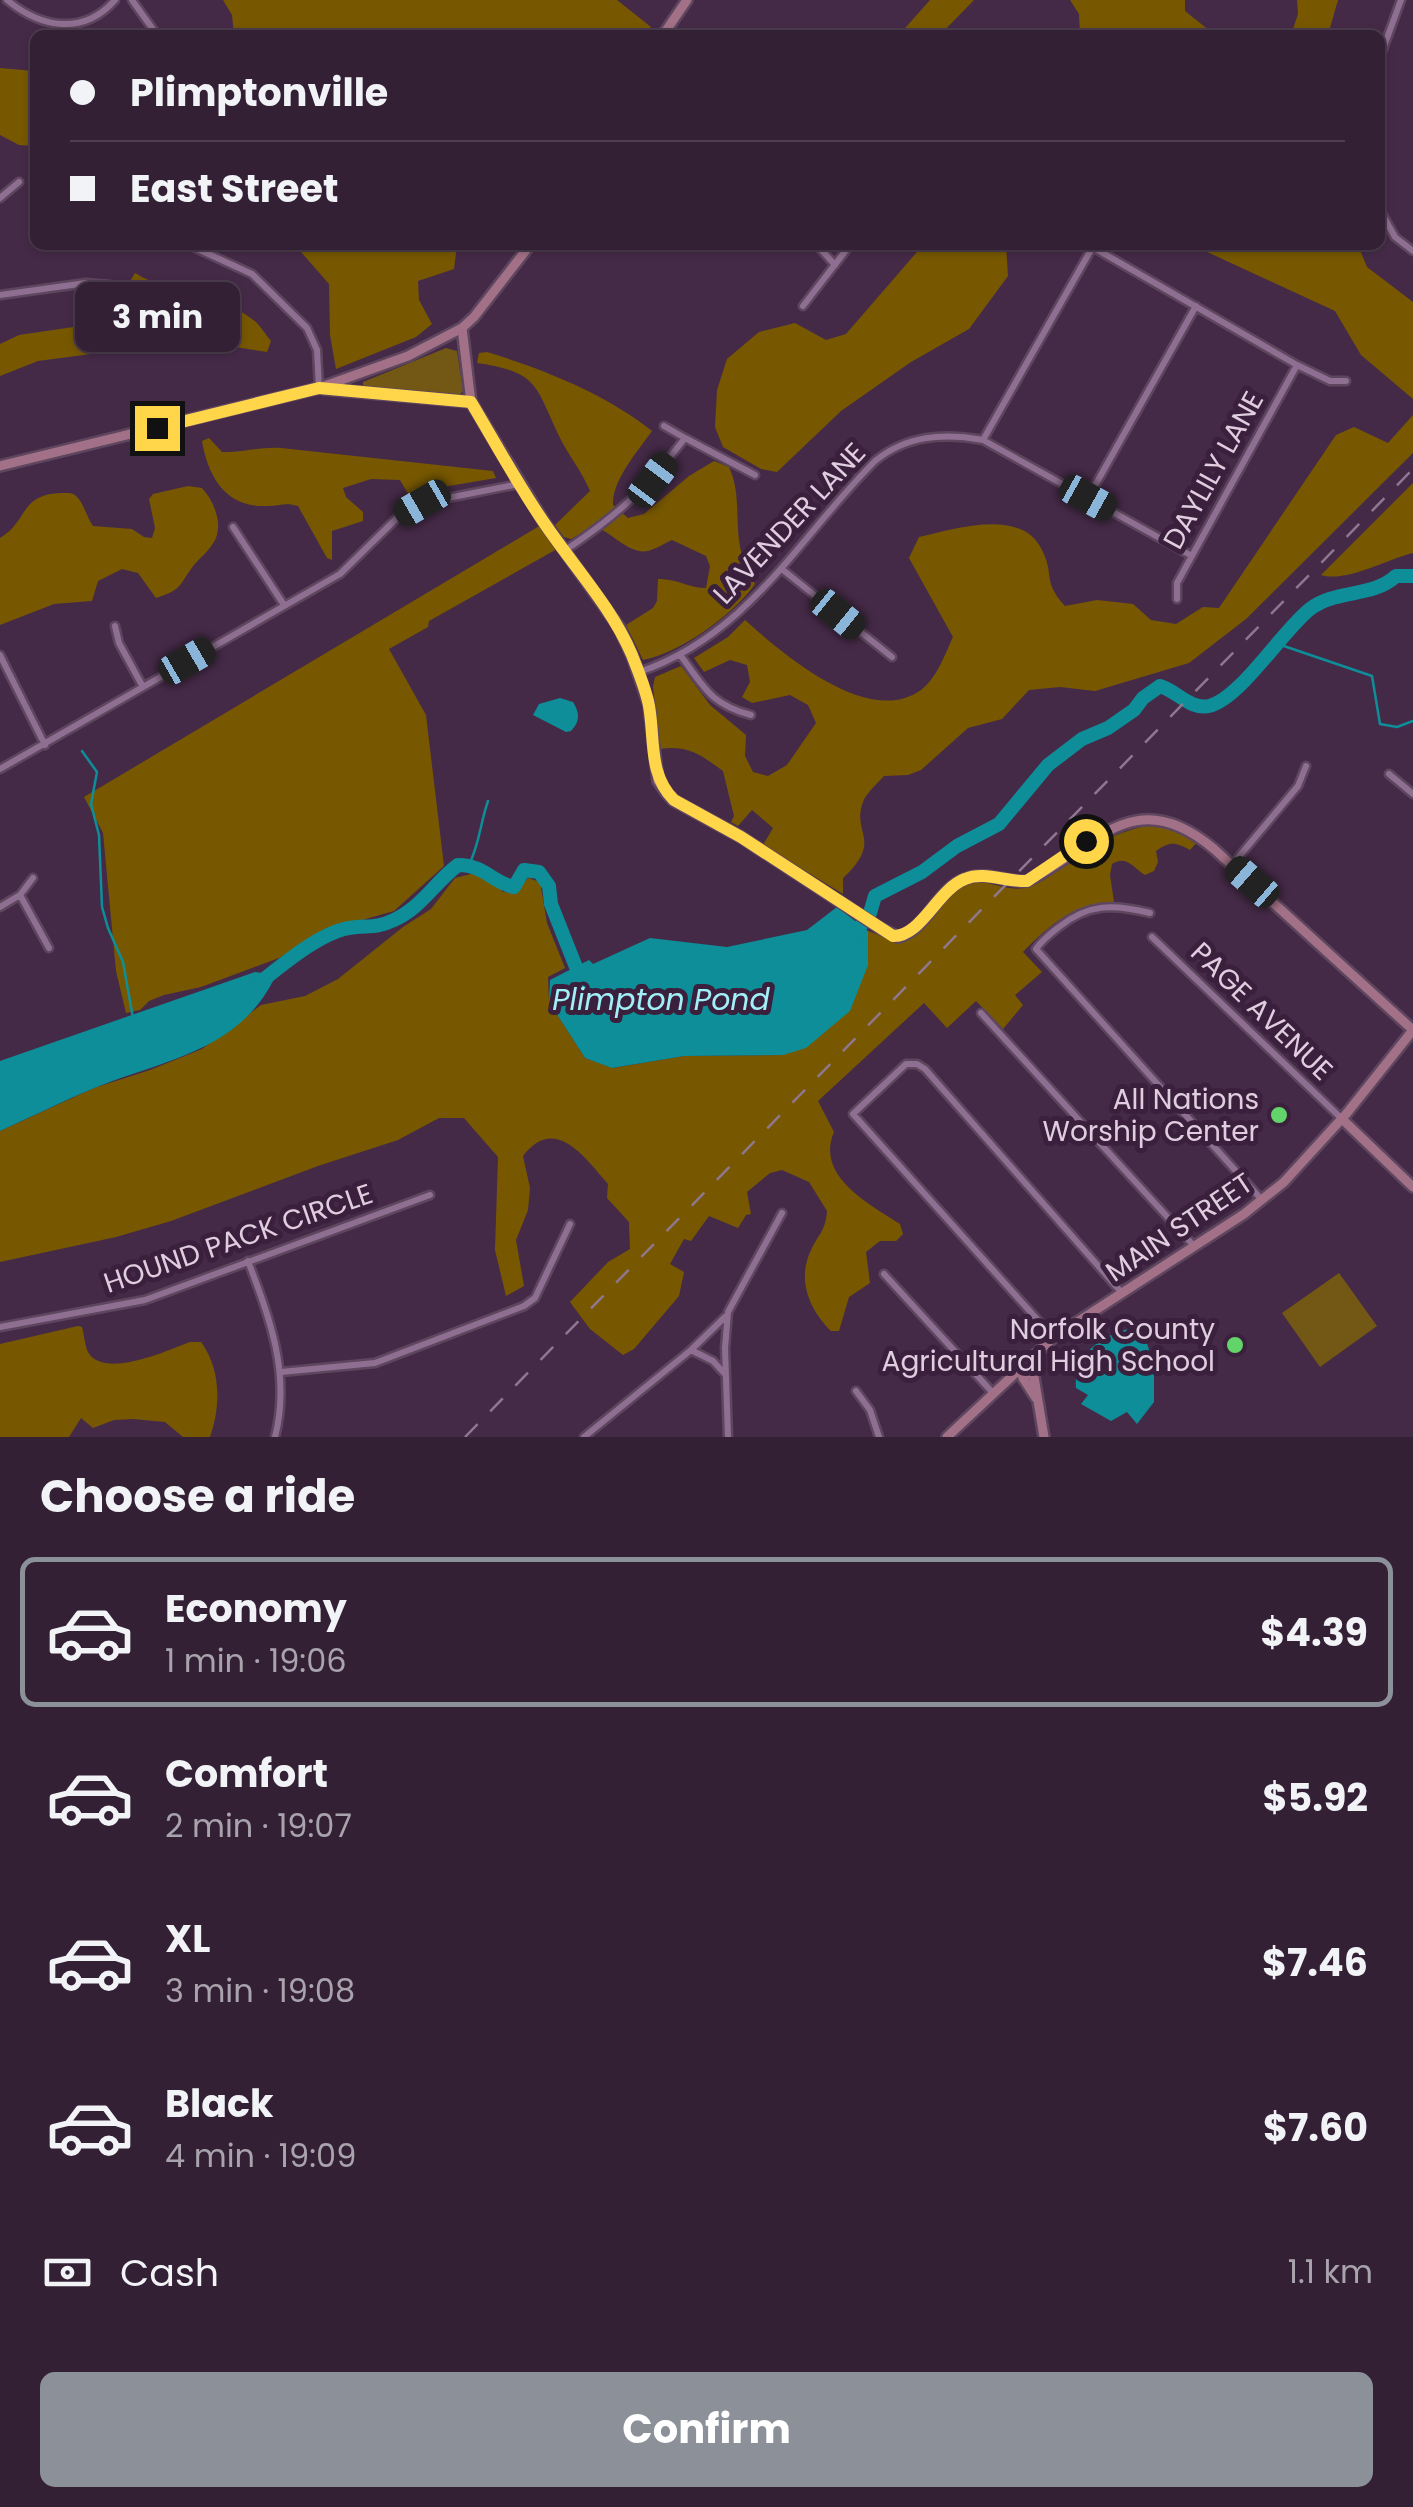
<!DOCTYPE html>
<html lang="en">
<head>
<meta charset="utf-8">
<style>
	:root { --surface:#342035; --page:#3c283d; --text:#f1f3f6; --muted:#a9a3ad; --line:#4e3e50; --accent:#8c9099 }
	body { margin:0; font-family:Poppins,sans-serif; background:var(--page); color:var(--text); height:100vh; display:flex; flex-direction:column; font-size:38px; white-space:nowrap }
	* { box-sizing:border-box; margin:0 }
	p { font-size:32px; color:var(--muted) }
	.icon { flex:none; width:55px; height:55px; fill:none; stroke:currentColor; stroke-width:2; stroke-linecap:round; stroke-linejoin:round }
	.map { position:relative; height:1437px; overflow:hidden }
	.panel { display:flex; flex-direction:column; background:var(--surface); flex:1 }
	.panel>* { flex:none }
	.guide { position:absolute; left:30px; top:30px; width:1355px; height:220px; border-radius:15px; box-shadow:0 2px 8px #0004,0 0 0 2px var(--line); display:grid; align-content:center; height:220px; padding:0 40px; background:var(--surface) }
	.end { position:absolute; width:45px; height:45px; margin:-22px; border:12px solid #ffd54a; background:#111; box-shadow:0 0 0 5px #111 }
	.from { border-radius:50% }
	.bubble { position:absolute; height:70px; border-radius:15px; background:var(--surface); box-shadow:0 2px 8px #0004,0 0 0 2px var(--line); font-size:32px; font-weight:700; line-height:70px; text-align:center }
	.car { position:absolute; width:30px; height:60px; margin:-30px -15px; border-radius:12px; box-shadow:0 0 8px 2px #0007; background:linear-gradient(#222 24%,#8ab4d8 0 40%,#222 0 76%,#8ab4d8 0 86%,#222 0) }
	.guide b { display:flex; align-items:center; gap:35px; height:95px; font-size:38px }
	.guide b+b { border-top:2px solid var(--line) }
	.guide i { width:25px; height:25px; background:var(--text) }
	ul { padding:0; list-style:none }
	li { display:flex; align-items:center; gap:30px; height:150px; margin:0 20px 15px; padding:0 20px; border:5px solid transparent; border-radius:15px }
	li div { flex:1 }
	li b { display:block; font-size:38px }
	li em { font-style:normal; font-weight:700 }
	li.current { border-color:var(--accent) }
	li>.icon { width:90px; height:90px; stroke-width:1.5 }
	h2 { padding:0 40px; font-size:45px; line-height:120px }
	.pay { display:flex; align-items:center; gap:25px; height:110px; padding:0 40px; font-size:38px }
	.pay p { margin-inline-start:auto }
	.cta { display:flex; gap:20px; margin-top:auto; padding:20px 40px }
	.cta a { flex:1; height:115px; border-radius:15px; background:var(--accent); color:#fff; font-size:40px; font-weight:700; line-height:115px; text-align:center }
	.map>svg:first-child { display:block }
</style>
</head>
<body>
<div class="map">
<svg width="1413" height="1437" viewBox="0 0 1413 1437">
	<rect width="100%" height="100%" fill="#452a47"/>
	<path fill="#735715" d="M446 348 457 351 463 390 460 396 363 388V382Z
		M1339 1273 1377 1326 1320 1367 1282 1313Z"/>
	<path fill="#775800" d="M223 0H617L651 27 646 35H234L232 15Z
		M930 0H974L940 35H899Z
		M1070 0H1185V11L1215 35H1080L1079 14Z
		M1297 0H1338L1328 35H1291L1298 14Z
		M0 68 35 71V146L19 145 0 135Z
		M295 245H457L454 269 418 281 419 300 432 324 416 337 336 369 330 335 329 284Z
		M923 245H1006L1008 276 969 329 911 362 841 411 777 472 761 469 723 447 715 427 717 390 727 359 759 332 795 323 826 340 846 334Z
		M1192 245H1358L1367 267 1413 302V399L1361 355 1335 311Z
		M135 273C171 295 226 296 256 322 261 327 266 335 271 341L267 352 229 346 129 349 38 361 0 376V344L19 335 94 324 105 336 128 335 136 324 129 283Z
		M487 352C543 369 606 394 652 431 638 451 612 480 613 505L628 518 644 514 689 476 714 461 729 467C741 492 735 520 740 547 743 561 749 571 755 584 733 615 680 653 643 660L626 625 653 608 657 601 658 579C675 578 689 588 706 588L710 566 706 556 672 540C665 543 656 549 648 551 629 555 612 532 594 526L571 539 564 537 555 525 590 491C582 471 568 455 559 436 535 385 538 372 477 363L479 353Z
		M1413 415V453L1246 619 1189 663 1095 691 1060 687 1029 690 1002 719 968 728 921 770 908 775 884 776C878 783 866 793 863 802 851 833 884 840 843 878V894L763 845 773 828 752 810 738 826 731 822 734 816 723 771C701 755 688 745 660 749L653 687 655 677 681 666 710 705 746 735 745 756 753 772 768 776 787 765 816 723 808 705 790 695 752 703 742 697 750 682 747 665 730 660 704 672 694 658 728 637 745 620C783 654 869 728 921 690 937 678 945 654 953 637L909 558 919 537C954 529 1022 507 1042 550 1055 576 1042 581 1065 606L1097 600 1133 604 1151 620 1176 624 1203 607 1219 608 1336 435 1354 427 1388 443Z
		M209 438 222 452C243 453 260 446 281 448L493 471 496 478 437 488 411 499 400 480 371 479 343 488 346 497 363 512V521L332 531V560L327 558 298 506C286 502 279 506 267 506 226 508 208 477 202 441Z
		M1413 483V553C1388 559 1345 583 1321 575Z
		M188 486 202 488C215 502 225 528 212 545 206 554 197 560 191 569 178 588 180 590 156 598L138 573 122 569 98 581 92 601 54 604 0 625V538C29 521 19 494 62 493 68 493 73 492 77 497 84 504 87 518 93 526L132 529 144 537 152 538 155 528 149 499 153 494Z
		M541 525 557 549 429 621 428 627 389 649 426 715 444 866 394 911 323 931 279 958 201 987 164 995 149 1001 140 1010 126 1013 116 971 103 833 84 797Z
		M1150 825 1182 831 1198 841 1190 850C1175 842 1170 841 1156 851L1158 862 1154 871 1145 875C1132 867 1127 855 1112 864L1110 875 1114 902C1075 903 1049 925 1023 952L1042 972 1015 995 1023 1005 1003 1029 976 1001 947 1028 924 1003 818 1101 834 1132C815 1176 869 1204 900 1224L903 1234 896 1241H880L866 1252 870 1283 849 1297 839 1331H831C809 1309 796 1279 812 1248 819 1234 826 1229 827 1211L809 1182 782 1170 770 1173 747 1192 751 1214 746 1215 738 1228 709 1216 691 1241 684 1239 670 1264 684 1272 679 1296 634 1349 623 1355 590 1329 570 1302 608 1262 630 1249 629 1222 607 1198 608 1184C585 1158 555 1114 523 1156L530 1188 528 1210 516 1240 524 1286 506 1296 495 1250 498 1157 464 1118H439L398 1140 318 1166 171 1221 116 1237 0 1262V1131L94 1088 150 1070 202 1049 261 1005 305 996 338 979 403 927 431 909 455 878 475 873 493 881 503 892 516 893 528 878 540 882 547 923 565 968 548 977 549 1002 585 1058 613 1068 684 1056 783 1055 867 939 868 931 901 943C925 932 934 904 954 888 977 870 1003 895 1028 887 1049 881 1062 865 1079 854 1101 840 1125 830 1150 825Z
		M78 1326 82 1327C84 1334 85 1346 88 1352 104 1380 168 1350 190 1342H201C221 1369 221 1406 210 1437H183L165 1422 133 1419 114 1420 93 1428 81 1418 69 1437H0V1344Z"/>
	<path fill="#0d8e99" d="M560 698 573 702C580 713 580 722 571 731L566 732 533 715 539 704Z
		M837 907 868 931V965L850 1011 806 1048 783 1055 684 1056 612 1068 585 1058 549 1002 550 980 589 960 593 964 650 938 727 947 807 930Z
		M255 972 269 974 273 981C236 1053 159 1061 92 1089 61 1102 31 1117 0 1131V1061Z
		M1128 1329 1145 1337 1154 1366V1402L1137 1424 1127 1412 1111 1421 1081 1404 1088 1395 1076 1388C1073 1357 1099 1336 1128 1329Z"/>
	<g fill="none" stroke-linecap="round" stroke-linejoin="round">
		<path stroke="#0d8e99" stroke-width="2.5" d="M1278 644 1372 676 1380 724 1397 727 1413 721
			M82 751 97 772 91 804 99 835 102 907 108 928 123 962 133 1018
			M469 865C480 842 480 824 488 801"/>
		<path stroke="#0d8e99" stroke-width="14" d="M851 939 870 913 875 896 922 872 957 846 999 824 1048 765 1082 739 1108 728 1134 710 1143 698 1160 686C1177 691 1190 710 1209 706 1240 699 1282 631 1310 609 1336 589 1372 598 1396 576H1413
			M258 984C281 966 319 933 349 928 368 925 375 929 394 920 422 907 435 882 458 865 485 865 493 883 514 887L524 870 539 872 549 886 551 904 576 967 587 979"/>
		<defs>
			<path id="street" d="M7 0C41 28 83 36 115 0
				M132 0 157 35
				M1380 57 1401 0
				M0 198 19 182
				M1380 210 1395 237 1413 251
				M189 245 252 274 307 328 317 350 319 388
				M817 245 835 265
				M1089 245 1297 365 1330 381H1346
				M0 295 86 283 110 285
				M803 306 850 245
				M685 438 755 475
				M983 440 1092 248
				M1088 498 1196 306
				M233 527 284 605
				M564 551C617 516 647 488 685 438L664 426
				M783 570 892 657
				M1177 599V583L1297 365
				M115 626 119 643 143 687
				M0 655 45 745
				M681 656C704 687 710 704 751 715
				M639 672C749 635 798 538 875 461 907 435 943 433 983 440L1192 556
				M0 769 340 574 399 516 422 503 519 484
				M1389 774 1413 794
				M1232 865 1298 786 1306 766
				M20 895 49 948
				M0 907 20 895 33 878
				M1150 913C1114 904 1089 903 1059 927 1050 934 1042 940 1036 949L1262 1200
				M1152 937 1341 1118
				M981 1013 1194 1246
				M248 1261C270 1319 291 1375 275 1437
				M884 1274 993 1393
				M0 1327 145 1300 430 1195
				M1053 1337 853 1114 906 1064H917L925 1069 1122 1293
				M691 1350 713 1361 725 1374
				M281 1372 375 1363 524 1306 535 1298 570 1224
				M856 1391 870 1410 879 1437
				M584 1437 691 1350 725 1317
				M728 1437 725 1348 728 1312 782 1213"/>
			<path id="secondary" d="M663 35 687 0
				M462 328 471 402 544 522 619 627 633 658 649 705 658 781 665 791 673 800 741 837 880 928 898 937C929 929 938 884 971 877 989 872 1008 883 1027 881 1095 848 1134 781 1214 849L1413 1030 1347 1113 1284 1182 1244 1214 1054 1337 947 1437
				M324 389 471 402
				M0 466 319 388 408 356 462 328 474 317 530 245
				M1341 1118 1413 1187
				M1021 1365 1034 1377 1044 1437
				M1021 1365 1023 1378 1036 1398"/>
		</defs>
		<use href="#street" stroke="#5e465f" stroke-width="11"/>
		<use href="#secondary" stroke="#5e465f" stroke-width="14"/>
		<use href="#street" stroke="#8f6f91" stroke-width="6"/>
		<use href="#secondary" stroke="#a37187" stroke-width="9"/>
		<path stroke="#8e778f" stroke-width="2.5" stroke-dasharray="18 18" stroke-linecap="butt" d="M465 1437 1413 469"/>
	</g>
	<g fill="none" stroke-linecap="round" stroke-linejoin="round">
		<path stroke="#ffd54a" stroke-width="12" d="M157 428 319 388 471 402C496 444 519 487 547 527 576 569 612 608 632 655 638 671 646 689 649 706 655 739 648 774 674 800L741 837 893 936C921 937 938 889 965 879 984 871 1006 882 1027 881L1086 841"/>
	</g>
	<g fill="#63d469" stroke="#3a203c" stroke-width="4">
		<circle cx="1279" cy="1115" r="10"/>
		<circle cx="1235" cy="1345" r="10"/>
	</g>
	<g text-anchor="middle" stroke-width="10" stroke-linejoin="round" paint-order="stroke">
		<g font-size="28" fill="#e0cee0" stroke="#3a203c">
			<text transform="translate(1213 470) rotate(-61)" y="10">DAYLILY LANE</text>
			<text transform="translate(789 523) rotate(-47)" y="10">LAVENDER LANE</text>
			<text transform="translate(1262 1011) rotate(44)" y="10">PAGE AVENUE</text>
			<text transform="translate(1179 1227) rotate(-34)" y="10">MAIN STREET</text>
			<text transform="translate(238 1238) rotate(-19)" y="10">HOUND PACK CIRCLE</text>
		</g>
		<g font-size="28" fill="#e0cee0" stroke="#3a203c" text-anchor="end">
			<text x="1259" y="1109">All Nations<tspan x="1259" dy="32">Worship Center</tspan></text>
			<text x="1215" y="1339">Norfolk County<tspan x="1215" dy="32">Agricultural High School</tspan></text>
		</g>
		<g font-size="30" font-style="italic" fill="#a1f0f8" stroke="#3a203c">
			<text x="661" y="1010">Plimpton Pond</text>
		</g>
	</g>
</svg>
<i class="end from" style="left:1086px;top:841px"></i>
<i class="end" style="left:157px;top:428px"></i>
<div class="bubble" style="left:75px;top:282px;width:165px">3 min</div>
<i class="car" style="left:653px;top:480px;rotate:37deg"></i>
<i class="car" style="left:1088px;top:498px;rotate:119deg"></i>
<i class="car" style="left:422px;top:503px;rotate:240deg"></i>
<i class="car" style="left:838px;top:614px;rotate:129deg"></i>
<i class="car" style="left:187px;top:661px;rotate:60deg"></i>
<i class="car" style="left:1252px;top:882px;rotate:311deg"></i>
<div class="guide">
<b><i class="from"></i>Plimptonville</b>
<b><i></i>East Street</b>
</div>
</div>
<section class="panel">
<h2>Choose a ride</h2>
<ul>
<li class="current"><svg class="icon" aria-label="car" viewBox="0 0 24 24"><path d="M5 17H2v-5l4-1 3-4h7l3 4 3 1v5h-3M9 17h6M6 11h13"/><circle cx="7" cy="17" r="2"/><circle cx="17" cy="17" r="2"/></svg><div><b>Economy</b><p>1 min · 19:06</p></div><em>$4.39</em></li>
<li><svg class="icon" aria-label="car" viewBox="0 0 24 24"><path d="M5 17H2v-5l4-1 3-4h7l3 4 3 1v5h-3M9 17h6M6 11h13"/><circle cx="7" cy="17" r="2"/><circle cx="17" cy="17" r="2"/></svg><div><b>Comfort</b><p>2 min · 19:07</p></div><em>$5.92</em></li>
<li><svg class="icon" aria-label="car" viewBox="0 0 24 24"><path d="M5 17H2v-5l4-1 3-4h7l3 4 3 1v5h-3M9 17h6M6 11h13"/><circle cx="7" cy="17" r="2"/><circle cx="17" cy="17" r="2"/></svg><div><b>XL</b><p>3 min · 19:08</p></div><em>$7.46</em></li>
<li><svg class="icon" aria-label="car" viewBox="0 0 24 24"><path d="M5 17H2v-5l4-1 3-4h7l3 4 3 1v5h-3M9 17h6M6 11h13"/><circle cx="7" cy="17" r="2"/><circle cx="17" cy="17" r="2"/></svg><div><b>Black</b><p>4 min · 19:09</p></div><em>$7.60</em></li>
</ul>
<div class="pay"><svg class="icon" aria-label="cash" viewBox="0 0 24 24"><path d="M3 7h18v10H3z"/><circle cx="12" cy="12" r="2"/></svg>Cash<p>1.1 km</p></div>
<div class="cta"><a>Confirm</a></div>
</section>
</body>
</html>
